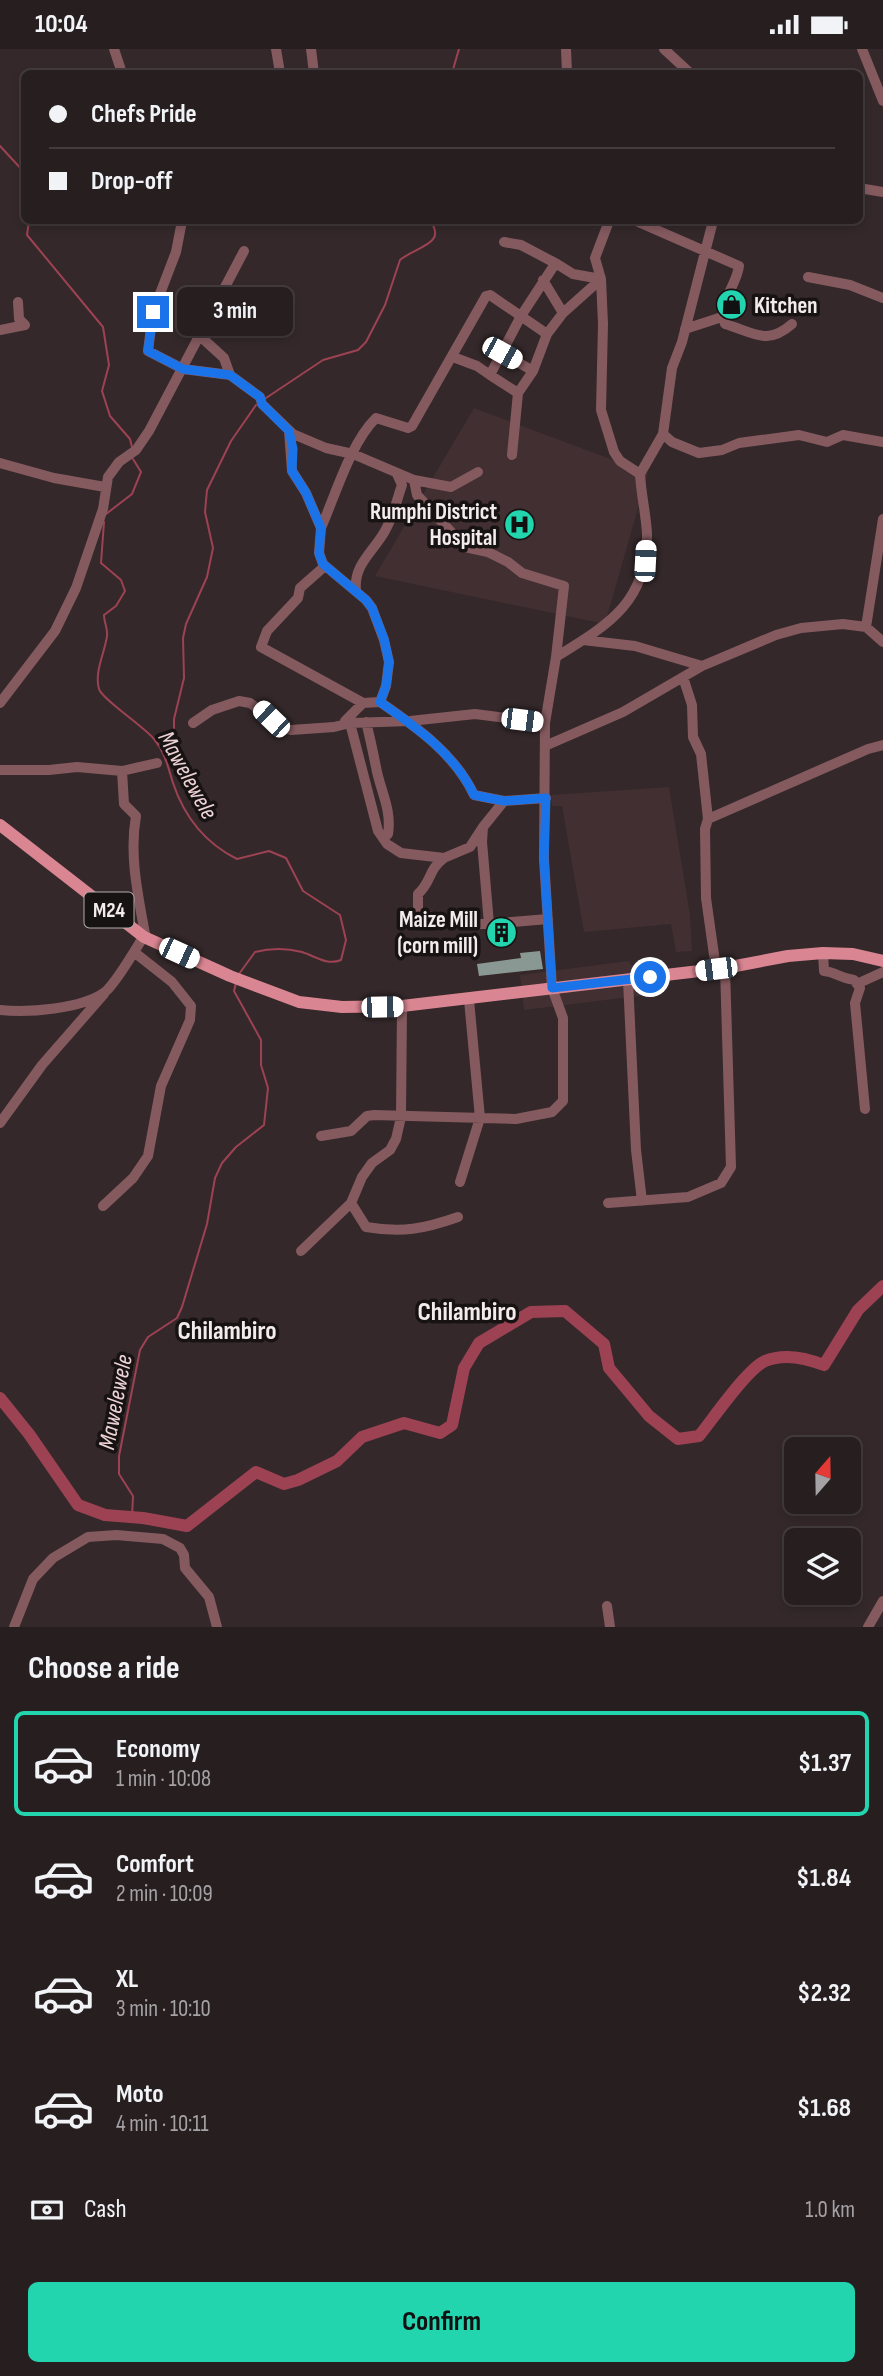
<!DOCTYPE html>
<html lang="en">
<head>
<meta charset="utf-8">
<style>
	:root { --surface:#271e20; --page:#2f2729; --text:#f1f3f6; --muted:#a4a2a5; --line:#433c3e; --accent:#23d5af }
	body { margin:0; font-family:"Sofia Sans Condensed",sans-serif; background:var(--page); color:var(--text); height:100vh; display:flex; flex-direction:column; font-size:26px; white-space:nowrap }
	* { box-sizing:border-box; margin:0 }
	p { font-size:23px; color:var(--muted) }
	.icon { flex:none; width:38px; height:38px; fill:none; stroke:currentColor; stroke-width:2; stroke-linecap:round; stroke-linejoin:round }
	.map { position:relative; height:1578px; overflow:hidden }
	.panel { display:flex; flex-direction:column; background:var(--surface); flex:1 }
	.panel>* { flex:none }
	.hud { position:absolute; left:21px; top:21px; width:842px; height:154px; border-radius:10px; box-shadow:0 4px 10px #0003,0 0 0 2px var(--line); display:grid; align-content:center; height:154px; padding:0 28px; background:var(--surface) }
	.needle { width:46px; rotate:20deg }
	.controls { position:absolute; left:784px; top:1388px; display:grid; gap:14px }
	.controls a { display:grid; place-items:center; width:77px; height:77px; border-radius:10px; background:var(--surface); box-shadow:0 4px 10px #0003,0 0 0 2px var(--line); font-size:35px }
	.end { position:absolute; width:32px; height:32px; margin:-16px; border:9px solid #1a73e8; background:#fff; box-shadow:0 0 0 4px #fff }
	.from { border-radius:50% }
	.bubble { position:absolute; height:49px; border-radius:10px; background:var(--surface); box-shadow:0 4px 10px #0003,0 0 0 2px var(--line); font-size:23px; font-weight:700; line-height:49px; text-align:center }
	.car { position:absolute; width:21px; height:42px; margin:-21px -10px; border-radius:9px; box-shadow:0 0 5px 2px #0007; background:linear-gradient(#fff 24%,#345 0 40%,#fff 0 76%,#345 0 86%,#fff 0) }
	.hud b { display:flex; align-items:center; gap:24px; height:66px; font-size:26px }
	.hud b+b { border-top:2px solid var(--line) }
	.hud i { width:18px; height:18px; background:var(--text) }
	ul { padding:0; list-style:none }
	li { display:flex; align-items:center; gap:21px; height:105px; margin:0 14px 10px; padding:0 14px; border:4px solid transparent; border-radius:10px }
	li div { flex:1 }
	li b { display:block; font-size:26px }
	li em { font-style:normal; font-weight:700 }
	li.on { border-color:var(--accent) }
	li>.icon { width:63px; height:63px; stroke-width:1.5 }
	h2 { padding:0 28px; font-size:32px; line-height:84px }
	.pay { display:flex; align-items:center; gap:18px; height:77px; padding:0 28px; font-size:26px }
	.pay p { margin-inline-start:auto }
	.primary-button { display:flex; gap:14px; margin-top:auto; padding:14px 28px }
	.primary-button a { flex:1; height:80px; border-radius:10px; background:var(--accent); color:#111; font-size:28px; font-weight:700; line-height:80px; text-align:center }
	.status { display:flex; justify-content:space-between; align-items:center; height:49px; padding:0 35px; background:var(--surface); direction:ltr }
	.status svg { height:19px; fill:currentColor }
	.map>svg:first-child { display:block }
</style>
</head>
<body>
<div class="status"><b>10:04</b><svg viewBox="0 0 49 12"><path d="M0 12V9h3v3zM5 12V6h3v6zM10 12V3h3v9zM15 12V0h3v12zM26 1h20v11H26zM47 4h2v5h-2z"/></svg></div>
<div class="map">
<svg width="883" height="1578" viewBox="0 0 883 1578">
	<rect width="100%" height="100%" fill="#34282a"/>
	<path fill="#422f31" d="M474 359 648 424 605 575 375 527Z
		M669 738 690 866 692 902 676 903 671 875 584 883 562 757H552L551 746Z
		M629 912 647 946 524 961 520 926Z"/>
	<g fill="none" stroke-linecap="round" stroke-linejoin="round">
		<path stroke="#9d4253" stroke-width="2" d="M452 24 459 0
			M0 97 24 123
			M29 172 27 186 103 278 109 316 102 342 110 367 130 390 132 398
			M266 349 323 311 358 301 366 293 385 256 400 211C415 198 448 195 430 172
			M106 465 132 445 141 423 133 410
			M104 473 101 514 121 531 125 542 116 557 104 566C104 573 108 580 107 587 105 603 94 623 99 640 102 650 143 677 154 690 165 703 168 718 173 734 184 767 205 794 237 810L269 802 286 809 303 842 340 866 346 891 341 911C327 917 315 907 302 903 286 899 271 899 255 903L239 925
			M167 707V698L174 687V670L184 629 183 589 186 575 207 528 213 499 205 463 207 441 231 392 256 356
			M132 1468 133 1447 119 1425V1407L140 1301 148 1288 177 1269 182 1258 207 1175 215 1129 222 1114 236 1098 264 1076 268 1039 261 1016V991L234 942 236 934"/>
		<path stroke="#9d4253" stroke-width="12" d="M0 1349 29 1385 78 1456 105 1466 143 1469 187 1477 256 1423 284 1435 298 1431 337 1412 362 1388 404 1374 440 1384 452 1376 464 1319 479 1294 531 1263 565 1262 604 1295 609 1319 649 1367 678 1390 699 1387C713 1370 747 1320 765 1312 784 1304 806 1309 824 1316L858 1261 883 1237"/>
	</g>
	<path fill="#899892" d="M540 902 543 920 479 927 477 915 521 909 520 904Z"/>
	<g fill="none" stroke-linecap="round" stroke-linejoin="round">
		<path stroke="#845a5f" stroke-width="10" d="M114 0 122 24
			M276 0 280 24
			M311 0 314 24
			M566 0 567 24
			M664 0 690 24
			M862 0 883 52
			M859 139 883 143
			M182 172 176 203 153 263 148 302 183 320 230 326
			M636 172 739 217C737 236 717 255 725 275 755 284 767 297 792 275
			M504 193 521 196 557 215
			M808 228 850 236 883 249
			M543 231 563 264
			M685 280 722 268
			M0 281 25 276 19 270 18 253
			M201 288 224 309 230 326 260 348 262 355 293 385 326 399 353 405 414 431 451 438 478 423
			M502 304 533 322
			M453 308 477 317 490 326
			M518 344 533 322 547 285 563 264 601 230
			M289 382 292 422 306 444 321 479 319 504 323 515 366 551 372 559 384 591 389 613 386 637 380 653C416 678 455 705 474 746L504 752 546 749
			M663 385 672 393 699 404 722 401 739 394 799 386 827 393 843 386 883 393
			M512 406 518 344 490 326 521 267 553 218 557 215 573 225 601 230
			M0 414 54 429 105 438
			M640 425 663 385 672 319 682 293 713 172
			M414 431 417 446 465 498 488 503 508 513 522 524 564 537 556 608
			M321 479C335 447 351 393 376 369L408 379 412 377 486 247 490 246 547 285
			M325 517 300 539 298 549 267 582 261 598 363 654 380 653
			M356 541C353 514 377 500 387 478 394 465 397 450 402 436L397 425
			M866 578 883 470
			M583 591 635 597 702 617 776 586 801 579 843 575 866 578 883 593
			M683 628 692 656 693 688 701 705 708 770
			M0 654 55 582 76 539 103 460 108 428 119 413 136 401 149 382 244 202
			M363 654 345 672 350 674 378 782 387 795 401 804 444 809 470 798 483 778
			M366 673C370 688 373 703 376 718 380 741 392 760 388 785L383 789
			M193 674 212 661 239 652 250 654 284 679 291 681 334 678 350 674 410 672 475 665 545 674
			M545 697 623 663 702 617
			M0 721H49L77 718 122 722 157 714
			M504 752 483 778 482 793 489 875 548 870
			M444 809C428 821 432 832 418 845V864L460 875H489
			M823 904 824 922C836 923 839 929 854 931L860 939 855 954 865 1060
			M716 920 706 849 705 780 708 770 868 700 883 696
			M628 931 636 1101 642 1152
			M859 934 883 923
			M0 961C28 964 82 960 105 943 116 934 137 898 145 885 138 846 129 806 136 767L124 755 122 722
			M0 1074 42 1016 104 945
			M321 1087 351 1082 367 1067 374 1066 516 1070 552 1063 563 1052V969L552 939 544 810 545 674 556 608C608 576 648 553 647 485 646 465 641 445 640 425L620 412 614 403 601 361 603 275 601 230 595 209 609 172
			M460 1133 480 1069 469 951
			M351 1154 366 1178C402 1184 424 1180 458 1168
			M608 1154 688 1148 721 1134 731 1118 725 919
			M103 1157 133 1129 148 1107 161 1037 190 971 191 957 172 933 134 903
			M301 1202 351 1154 362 1128 372 1114 390 1101 396 1090 401 1068 402 957
			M607 1557 610 1578
			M14 1578 33 1530 53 1509 88 1488 116 1486 163 1490 180 1499 184 1506 185 1519 209 1548 217 1578
			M868 1578 883 1552"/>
		<path stroke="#da8692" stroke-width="12" d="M0 776 144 888 230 927 299 953 342 958 402 957 725 919 788 907 823 904 853 905 883 912"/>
	</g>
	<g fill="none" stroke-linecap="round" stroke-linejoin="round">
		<path stroke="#1a73e8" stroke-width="9" d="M153 263 148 302 183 320 230 326 260 348 262 355 289 382 293 400 292 422 306 444 321 479 319 504 323 515 366 551 372 559 384 590 389 613 386 637 380 653C416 678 455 705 474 746L504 752 546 749 544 810 552 939 650 928"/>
	</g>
	<defs>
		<symbol id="shop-disc" viewBox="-11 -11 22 22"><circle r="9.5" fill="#23d5af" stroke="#181313"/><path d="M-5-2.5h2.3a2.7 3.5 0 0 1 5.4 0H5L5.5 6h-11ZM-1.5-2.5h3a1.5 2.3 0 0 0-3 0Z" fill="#111"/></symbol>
		<symbol id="hospital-disc" viewBox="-11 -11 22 22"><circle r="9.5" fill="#23d5af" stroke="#181313"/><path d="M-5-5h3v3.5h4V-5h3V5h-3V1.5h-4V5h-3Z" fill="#111"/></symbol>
		<symbol id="building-disc" viewBox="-11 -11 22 22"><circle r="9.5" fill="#23d5af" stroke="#181313"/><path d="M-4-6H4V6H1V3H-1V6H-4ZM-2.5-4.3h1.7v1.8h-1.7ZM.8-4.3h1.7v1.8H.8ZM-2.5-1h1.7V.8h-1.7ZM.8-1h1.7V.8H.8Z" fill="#111"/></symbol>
	</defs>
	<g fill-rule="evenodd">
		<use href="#shop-disc" x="714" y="238" width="35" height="35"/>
		<use href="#hospital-disc" x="502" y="458" width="35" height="35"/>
		<use href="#building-disc" x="484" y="866" width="35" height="35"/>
	</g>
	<g text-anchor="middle" stroke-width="7" stroke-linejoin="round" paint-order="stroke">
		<rect fill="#181313" stroke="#b2abab" stroke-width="2" x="84.5" y="843.5" width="49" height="35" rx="5"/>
		<g font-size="21" font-weight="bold" fill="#f4ecec">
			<text x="109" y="868">M24</text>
		</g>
		<g font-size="23" font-weight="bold" fill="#f4ecec" stroke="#181313" text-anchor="end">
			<text x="754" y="264" text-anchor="start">Kitchen</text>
			<text x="497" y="470">Rumphi District<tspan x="497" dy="26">Hospital</tspan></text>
			<text x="478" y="878">Maize Mill<tspan x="478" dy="26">(corn mill)</tspan></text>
		</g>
		<g font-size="24" font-style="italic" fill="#eed3d6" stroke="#181313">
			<text transform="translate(188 726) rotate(61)" y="8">Mawelewele</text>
			<text transform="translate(115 1353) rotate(-79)" y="8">Mawelewele</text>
		</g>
		<g font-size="26" font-weight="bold" fill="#f4ecec" stroke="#181313">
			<text x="467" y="1271">Chilambiro</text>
			<text x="227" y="1290">Chilambiro</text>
		</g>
	</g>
</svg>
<div class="controls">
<a><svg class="needle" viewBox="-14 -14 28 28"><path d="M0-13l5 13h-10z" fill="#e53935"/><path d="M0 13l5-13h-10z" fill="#a4a2a5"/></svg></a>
<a><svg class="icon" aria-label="layers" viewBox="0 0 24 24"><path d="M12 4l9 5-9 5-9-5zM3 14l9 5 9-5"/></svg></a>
</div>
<i class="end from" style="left:650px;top:928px"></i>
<i class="end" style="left:153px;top:263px"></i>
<div class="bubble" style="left:177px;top:238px;width:116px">3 min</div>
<i class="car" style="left:502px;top:304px;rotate:119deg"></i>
<i class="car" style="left:645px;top:512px;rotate:3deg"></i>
<i class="car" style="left:271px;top:670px;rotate:314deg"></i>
<i class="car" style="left:522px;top:671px;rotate:97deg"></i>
<i class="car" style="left:179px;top:904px;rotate:115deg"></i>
<i class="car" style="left:716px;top:920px;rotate:263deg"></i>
<i class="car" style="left:382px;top:958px;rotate:89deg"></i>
<div class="hud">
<b><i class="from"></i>Chefs Pride</b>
<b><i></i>Drop-off</b>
</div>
</div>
<section class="panel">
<h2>Choose a ride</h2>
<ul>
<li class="on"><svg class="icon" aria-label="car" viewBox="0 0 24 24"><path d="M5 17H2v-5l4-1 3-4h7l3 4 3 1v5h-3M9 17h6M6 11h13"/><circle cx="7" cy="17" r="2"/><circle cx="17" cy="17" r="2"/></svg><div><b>Economy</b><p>1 min · 10:08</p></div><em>$1.37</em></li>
<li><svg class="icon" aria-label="car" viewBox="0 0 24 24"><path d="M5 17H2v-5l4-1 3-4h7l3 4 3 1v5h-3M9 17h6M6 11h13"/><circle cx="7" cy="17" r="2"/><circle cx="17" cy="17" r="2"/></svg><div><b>Comfort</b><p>2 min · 10:09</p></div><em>$1.84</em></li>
<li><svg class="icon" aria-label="car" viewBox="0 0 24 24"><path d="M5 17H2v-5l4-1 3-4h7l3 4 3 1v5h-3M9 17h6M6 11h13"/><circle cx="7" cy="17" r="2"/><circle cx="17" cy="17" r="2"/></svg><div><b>XL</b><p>3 min · 10:10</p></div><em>$2.32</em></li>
<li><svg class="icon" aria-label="car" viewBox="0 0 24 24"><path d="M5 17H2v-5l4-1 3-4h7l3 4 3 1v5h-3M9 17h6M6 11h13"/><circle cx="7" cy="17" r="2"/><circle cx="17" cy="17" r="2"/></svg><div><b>Moto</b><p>4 min · 10:11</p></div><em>$1.68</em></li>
</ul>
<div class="pay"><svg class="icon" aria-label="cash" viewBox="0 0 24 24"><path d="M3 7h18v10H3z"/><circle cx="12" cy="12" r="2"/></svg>Cash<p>1.0 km</p></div>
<div class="primary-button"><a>Confirm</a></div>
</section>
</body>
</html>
